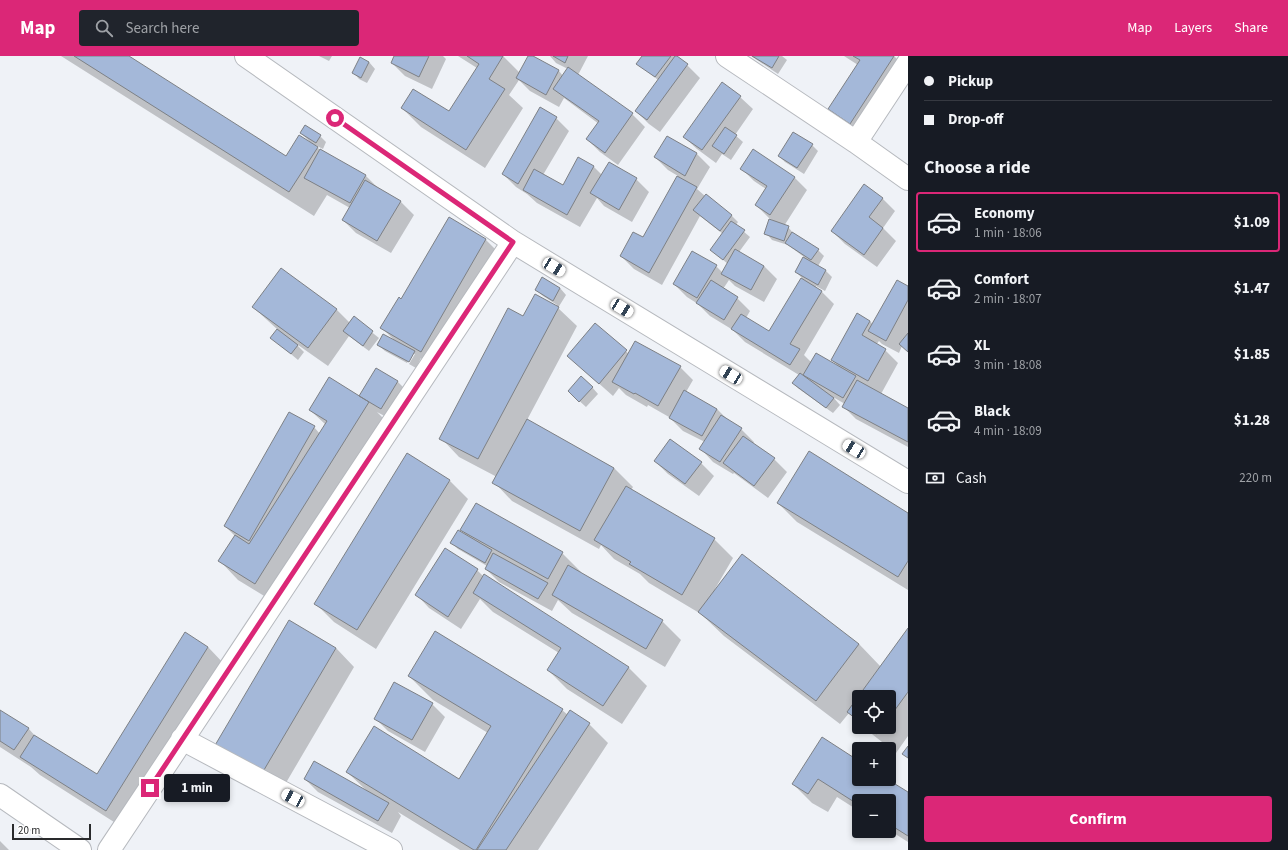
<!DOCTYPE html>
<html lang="en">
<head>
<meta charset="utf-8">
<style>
	:root { --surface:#171b24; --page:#20242c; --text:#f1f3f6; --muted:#9ea1a6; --line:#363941; --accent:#db2777 }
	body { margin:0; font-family:"Source Sans 3",sans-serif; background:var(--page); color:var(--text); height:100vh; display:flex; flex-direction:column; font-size:15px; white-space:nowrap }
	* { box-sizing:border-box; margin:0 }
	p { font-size:13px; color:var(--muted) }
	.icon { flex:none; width:22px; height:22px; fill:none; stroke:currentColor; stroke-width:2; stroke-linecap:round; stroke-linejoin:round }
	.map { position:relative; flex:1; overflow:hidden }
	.sheet { display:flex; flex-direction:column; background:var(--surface); width:380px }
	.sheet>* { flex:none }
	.hud { display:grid; align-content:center; height:88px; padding:0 16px; background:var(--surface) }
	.buttons { position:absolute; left:852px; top:634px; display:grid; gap:8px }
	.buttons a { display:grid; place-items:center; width:44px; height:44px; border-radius:4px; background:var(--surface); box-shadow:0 2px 6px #0003; font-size:20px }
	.scale { position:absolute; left:12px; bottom:10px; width:79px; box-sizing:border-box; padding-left:4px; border:2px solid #292a2c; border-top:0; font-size:11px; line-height:14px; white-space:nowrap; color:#292a2c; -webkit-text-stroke:3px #fff; paint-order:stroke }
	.end { position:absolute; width:18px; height:18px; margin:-9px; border:5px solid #db2777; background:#fff; box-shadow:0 0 0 2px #fff }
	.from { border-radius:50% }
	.bubble { position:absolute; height:28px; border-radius:4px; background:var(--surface); box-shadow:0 2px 6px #0003; font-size:13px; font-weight:700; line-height:28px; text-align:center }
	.car { position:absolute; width:12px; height:24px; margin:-12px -6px; border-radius:5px; box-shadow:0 0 3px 1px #0007; background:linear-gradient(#fff 24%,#345 0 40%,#fff 0 76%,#345 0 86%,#fff 0) }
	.hud b { display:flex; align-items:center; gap:14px; height:38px; font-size:15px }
	.hud b+b { border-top:1px solid var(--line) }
	.hud i { width:10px; height:10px; background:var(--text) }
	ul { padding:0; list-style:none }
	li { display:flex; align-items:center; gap:12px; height:60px; margin:0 8px 6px; padding:0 8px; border:2px solid transparent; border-radius:4px }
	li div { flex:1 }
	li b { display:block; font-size:15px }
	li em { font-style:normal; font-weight:700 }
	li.on { border-color:var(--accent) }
	li>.icon { width:36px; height:36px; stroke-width:1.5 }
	h2 { padding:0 16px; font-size:18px; line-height:48px }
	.pay { display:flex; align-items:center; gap:10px; height:44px; padding:0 16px; font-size:15px }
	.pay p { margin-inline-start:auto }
	.button { display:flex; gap:8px; margin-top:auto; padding:8px 16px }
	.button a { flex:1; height:46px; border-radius:4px; background:var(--accent); color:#fff; font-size:16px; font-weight:700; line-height:46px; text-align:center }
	header { display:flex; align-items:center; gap:24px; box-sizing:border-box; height:56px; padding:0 20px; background:var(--accent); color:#fff }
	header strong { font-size:19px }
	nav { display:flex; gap:22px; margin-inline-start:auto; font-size:14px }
	.search { width:280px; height:36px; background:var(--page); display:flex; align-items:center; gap:10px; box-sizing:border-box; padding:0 14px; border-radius:4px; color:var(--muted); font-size:15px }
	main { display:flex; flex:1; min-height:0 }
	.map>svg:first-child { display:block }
</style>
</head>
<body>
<header>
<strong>Map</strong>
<div class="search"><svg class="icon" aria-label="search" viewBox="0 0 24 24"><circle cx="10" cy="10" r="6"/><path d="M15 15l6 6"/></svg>Search here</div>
<nav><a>Map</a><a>Layers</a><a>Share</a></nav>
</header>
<main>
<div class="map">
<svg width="908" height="794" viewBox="0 0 908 794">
	<rect width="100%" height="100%" fill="#eff2f7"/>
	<path fill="#0003" d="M61 0H127L287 101 310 86 301 77 320 80 326 86 323 93 315 89 321 95 366 120 379 133 401 146 414 159 391 197 356 177 343 164 350 152 327 139 314 160Z
		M319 0H332L329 5Z
		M395 0H443L446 3 432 33 405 20 392 7Z
		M458 0H503L520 17 529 0H531L559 15 563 20 568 13 556 7 550 0H588L578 19 632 58 645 71 618 109 600 96 587 83 599 68 564 42 559 51 530 35 519 24 509 39 523 52 485 112 421 71 402 52 449 57 477 12Z
		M643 0H676L687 9 700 22 660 76 649 68 636 55 658 24 638 7Z
		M751 0H782L787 4 778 18Z
		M844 0H894L908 14V26L870 86 848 72 829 53 858 9Z
		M360 2 369 6 375 13 367 27 359 23 353 16Z
		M740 41 753 53 735 79 743 86 731 104 722 98 716 107 697 93 684 81Z
		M556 62 569 75 543 119 563 130 578 102 594 111 602 119 609 107 636 123 649 136 632 166 604 150 597 142 580 171 537 147 527 138 516 131 503 118Z
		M668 81 697 98 710 111 697 133 705 140 706 139 732 160 738 166 736 169 750 181 739 196 764 210 777 223 764 246 735 230 729 224 723 233 737 242 750 255 746 262 769 276 802 222 796 216 804 201 788 189 772 184 766 177 774 165 769 162 756 149 766 133 754 125 741 112 794 121 807 134 784 170 788 171 794 178 818 194 824 200 818 210 826 215 832 221 825 235 816 230V232L822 236 834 248 804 299 811 306 838 310 832 304 870 265 873 269 908 232V296L902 290 899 297 882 288 879 285 876 289 885 294 898 307 881 338 908 353V391L856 363 843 350 845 348 833 341 840 349 833 357 799 333 793 327 799 319 745 286 733 274 710 260 698 248 687 241 674 228 716 210 723 217 728 208 711 194 723 178 700 160 662 229 634 213 621 200 644 183 678 120 668 114 655 101Z
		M812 89 818 95 804 118 785 106 779 100Z
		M882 142 895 155 883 172 896 185 877 211 845 188 832 175Z
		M449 162 486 184 505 203 440 314 421 302 416 312 409 308 415 298H412L407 307 385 295 378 289 394 284 382 272 401 244Z
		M560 232 566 239 558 252 577 270 527 364 614 412 633 431 631 434 714 483 733 502 715 533 716 534 859 588 881 611 908 574V680L896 697 863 671H889V641H859V667L849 657 840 668 724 580 701 558 649 527 640 518 614 503 601 489 599 493 512 445 494 426 497 421 459 401 441 382 524 262 557 251V249L543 240 536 234Z
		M253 251 336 253 350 267 354 262 379 282 369 295 349 280 328 310 298 289H297L304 296 298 304 272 282 278 274Z
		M595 268 629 298 680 311 693 324 686 336 717 353 728 364 741 373 754 386 753 388 774 403 787 416 768 442 734 417 733 418 713 406 701 393 705 386 683 375 669 361 648 349 647 351 626 339 619 332 613 340 568 300Z
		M397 325 410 338 394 365 377 356 387 366 274 546 238 524 220 505 235 480 225 470 314 371 320 378 326 369 310 354 360 342Z
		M592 331 598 338 586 351 575 341Z
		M655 405 701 407 714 420 699 440 668 418Z
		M450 425 468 443 376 593 334 566 316 548Z
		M778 447 908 458V534L797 466Z
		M461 474 562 497 581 516 580 517 662 565 681 584 665 611 572 557 558 544 552 555 499 526 486 513 487 510 458 493 452 487 466 479Z
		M446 494 477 514 484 521 628 611 647 630 622 668 567 633 548 614 559 597 493 556 480 543 461 573 429 552 417 539Z
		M208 591 226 610 125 773 40 719 31 711 0 691V655L28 672 38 683 97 719Z
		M336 592 354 611 280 737 234 710Z
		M409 620 562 654 568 659 570 655 589 668 608 687 538 794H460L398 756 401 760 392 777 318 736 305 723 366 734 347 716 459 724 488 677 433 644Z
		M432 648 445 661 425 696 388 675 375 662Z
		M859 706V723H886L908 737V786L889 774V745H859V755L837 741 828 756 812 747 793 728Z
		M0 785 9 794H0Z"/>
	<path fill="#a4b8d9" stroke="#7d8085" d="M74 0H129L286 100 299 79 318 91 289 136Z
		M394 0H429L419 21 391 7Z
		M467 0H503L489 23 505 33 466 94 401 52 413 33 449 55 479 8Z
		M528 0H533L559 14 546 39 516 22Z
		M553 0H568L565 7Z
		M642 0H671L655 21 636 8Z
		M675 0H677L688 8 647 64 635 55Z
		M752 0H779L772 12Z
		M853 0H894L850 68 828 53 860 4Z
		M360 1 369 6 361 22 352 17Z
		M568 11 633 57 605 97 586 83 599 65 553 33Z
		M722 26 741 40 702 94 683 81Z
		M540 51 557 61 518 128 502 118Z
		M305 69 321 79 316 87 300 77Z
		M725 71 737 79 724 98 712 90Z
		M793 76 813 88 797 112 778 100Z
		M667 80 697 97 685 120 654 101Z
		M320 93 366 119 350 147 304 122Z
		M753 93 795 121 770 159 755 149 767 130 740 113Z
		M578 101 594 110 567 159 523 134 534 113 563 129Z
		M609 106 637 122 619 154 590 137Z
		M677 120 697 131 649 217 620 200 633 176 643 181Z
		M365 124 401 145 377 185 342 164Z
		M864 128 883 142 869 161 883 172 864 199 831 175Z
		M706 138 732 159 720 175 693 154Z
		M449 161 486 183 421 296 380 272 399 241 401 243Z
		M769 163 789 170 784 185 764 178Z
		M731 165 745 174 723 204 710 194Z
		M792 176 819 193 811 204 785 187Z
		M735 193 764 210 751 234 721 218Z
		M692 195 717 209 697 242 673 228Z
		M803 201 826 214 818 229 795 216Z
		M281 212 337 253 308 292 252 251Z
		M542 221 560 232 553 245 535 234Z
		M801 222 822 235 790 288 800 293 790 309 731 273 741 258 769 275Z
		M711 224 738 241 724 264 696 247Z
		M897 224 908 230V244L886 285 868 275Z
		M535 238 559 251 478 403 439 383 508 252 523 260Z
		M857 257 870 265 862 279 886 293 868 325 831 304Z
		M354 260 373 275 363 290 343 275Z
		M595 267 627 294 599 328 567 300Z
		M277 273 298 289 291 298 270 282Z
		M908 277V296L899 288Z
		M383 278 415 295 409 306 377 289Z
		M635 285 681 310 658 350 635 337 634 338 612 326Z
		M816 297 856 320 843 342 803 319Z
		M376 312 398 325 381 353 359 340Z
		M800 317 834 342 826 352 792 327Z
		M581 320 593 331 579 346 568 335Z
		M329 321 369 346 255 528 218 505 235 479 249 488 327 365 309 354Z
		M857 324 908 352V386L842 351Z
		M684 334 717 353 702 380 669 362Z
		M289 356 315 370 249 485 224 470Z
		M721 359 742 372 720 406 699 393Z
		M527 363 614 412 580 475 492 427Z
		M743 380 775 402 754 430 723 407Z
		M670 383 702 406 685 428 654 405Z
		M809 395 908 457V505L898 521 777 447Z
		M407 397 450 424 357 574 314 548Z
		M626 430 715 482 682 539 629 508 631 506 594 484Z
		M476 447 563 496 548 523 460 474Z
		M458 474 492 494 485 507 450 487Z
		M445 492 478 513 448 561 415 539Z
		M493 497 548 527 538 543 485 513Z
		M742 498 859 588 816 645 698 556Z
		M568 509 663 564 646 593 552 539Z
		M484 518 629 611 603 650 547 614 561 592 473 537Z
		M289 564 336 592 261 719 214 691Z
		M908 572V636L889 662V641H859V665L847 656Z
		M435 575 563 653 476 794H474L346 716 374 670 459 723 491 670 408 620Z
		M185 576 208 591 106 755 20 701 34 679 97 718Z
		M394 626 433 647 412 684 374 663Z
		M0 654 29 672 14 694 0 685Z
		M570 654 590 667 506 794H477Z
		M867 671H883L877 678Z
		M822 681 859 705V723H887L908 736V780L889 768V745H859V749L818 723 808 738 792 728Z
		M908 690V702L902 698Z
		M314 705 389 747 378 765 304 723Z"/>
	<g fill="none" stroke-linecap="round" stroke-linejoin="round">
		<defs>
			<path id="minor" d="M246 0 513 186 908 426
				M727 0 856 86 908 123
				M856 86 908 7
				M182 683 391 794
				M0 739 80 794
				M109 794 513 186"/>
		</defs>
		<use href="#minor" stroke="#b6b9be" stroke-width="24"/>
		<use href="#minor" stroke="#fff" stroke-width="22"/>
	</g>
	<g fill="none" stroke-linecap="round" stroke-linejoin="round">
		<path stroke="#db2777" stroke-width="5" d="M150 732 513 186 335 62"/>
	</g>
</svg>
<div class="buttons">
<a><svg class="icon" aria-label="locate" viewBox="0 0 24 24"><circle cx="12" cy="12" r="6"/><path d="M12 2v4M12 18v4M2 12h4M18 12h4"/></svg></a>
<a>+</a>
<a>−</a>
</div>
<div class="scale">20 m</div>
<i class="end from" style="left:335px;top:62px"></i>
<i class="end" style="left:150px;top:732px"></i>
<div class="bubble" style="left:164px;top:718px;width:66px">1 min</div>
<i class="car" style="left:554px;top:211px;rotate:121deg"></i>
<i class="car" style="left:622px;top:252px;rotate:121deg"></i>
<i class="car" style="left:731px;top:319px;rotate:301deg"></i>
<i class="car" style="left:854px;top:393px;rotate:301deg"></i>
<i class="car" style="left:293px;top:742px;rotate:298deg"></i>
</div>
<section class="sheet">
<div class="hud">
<b><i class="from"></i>Pickup</b>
<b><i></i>Drop-off</b>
</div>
<h2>Choose a ride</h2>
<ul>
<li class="on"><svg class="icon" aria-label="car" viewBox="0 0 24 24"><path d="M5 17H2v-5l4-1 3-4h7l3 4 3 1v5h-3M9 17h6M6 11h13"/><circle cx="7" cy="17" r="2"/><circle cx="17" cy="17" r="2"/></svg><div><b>Economy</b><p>1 min · 18:06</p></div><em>$1.09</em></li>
<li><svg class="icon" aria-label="car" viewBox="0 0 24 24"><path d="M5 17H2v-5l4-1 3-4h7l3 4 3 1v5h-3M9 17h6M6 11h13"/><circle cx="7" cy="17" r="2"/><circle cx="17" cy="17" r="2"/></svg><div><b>Comfort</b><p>2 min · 18:07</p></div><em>$1.47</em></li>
<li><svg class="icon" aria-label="car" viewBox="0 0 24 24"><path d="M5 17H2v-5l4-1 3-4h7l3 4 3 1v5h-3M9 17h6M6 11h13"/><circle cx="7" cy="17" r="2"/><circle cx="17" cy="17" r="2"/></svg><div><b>XL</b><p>3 min · 18:08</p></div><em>$1.85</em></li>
<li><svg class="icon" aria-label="car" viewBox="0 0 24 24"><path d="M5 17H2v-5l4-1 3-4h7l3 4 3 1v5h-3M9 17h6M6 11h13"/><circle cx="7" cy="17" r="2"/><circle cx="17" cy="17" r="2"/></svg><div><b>Black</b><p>4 min · 18:09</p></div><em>$1.28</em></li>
</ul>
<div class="pay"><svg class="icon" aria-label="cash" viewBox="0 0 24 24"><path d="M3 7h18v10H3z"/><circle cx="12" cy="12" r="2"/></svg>Cash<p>220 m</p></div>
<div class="button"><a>Confirm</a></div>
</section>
</main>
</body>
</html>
